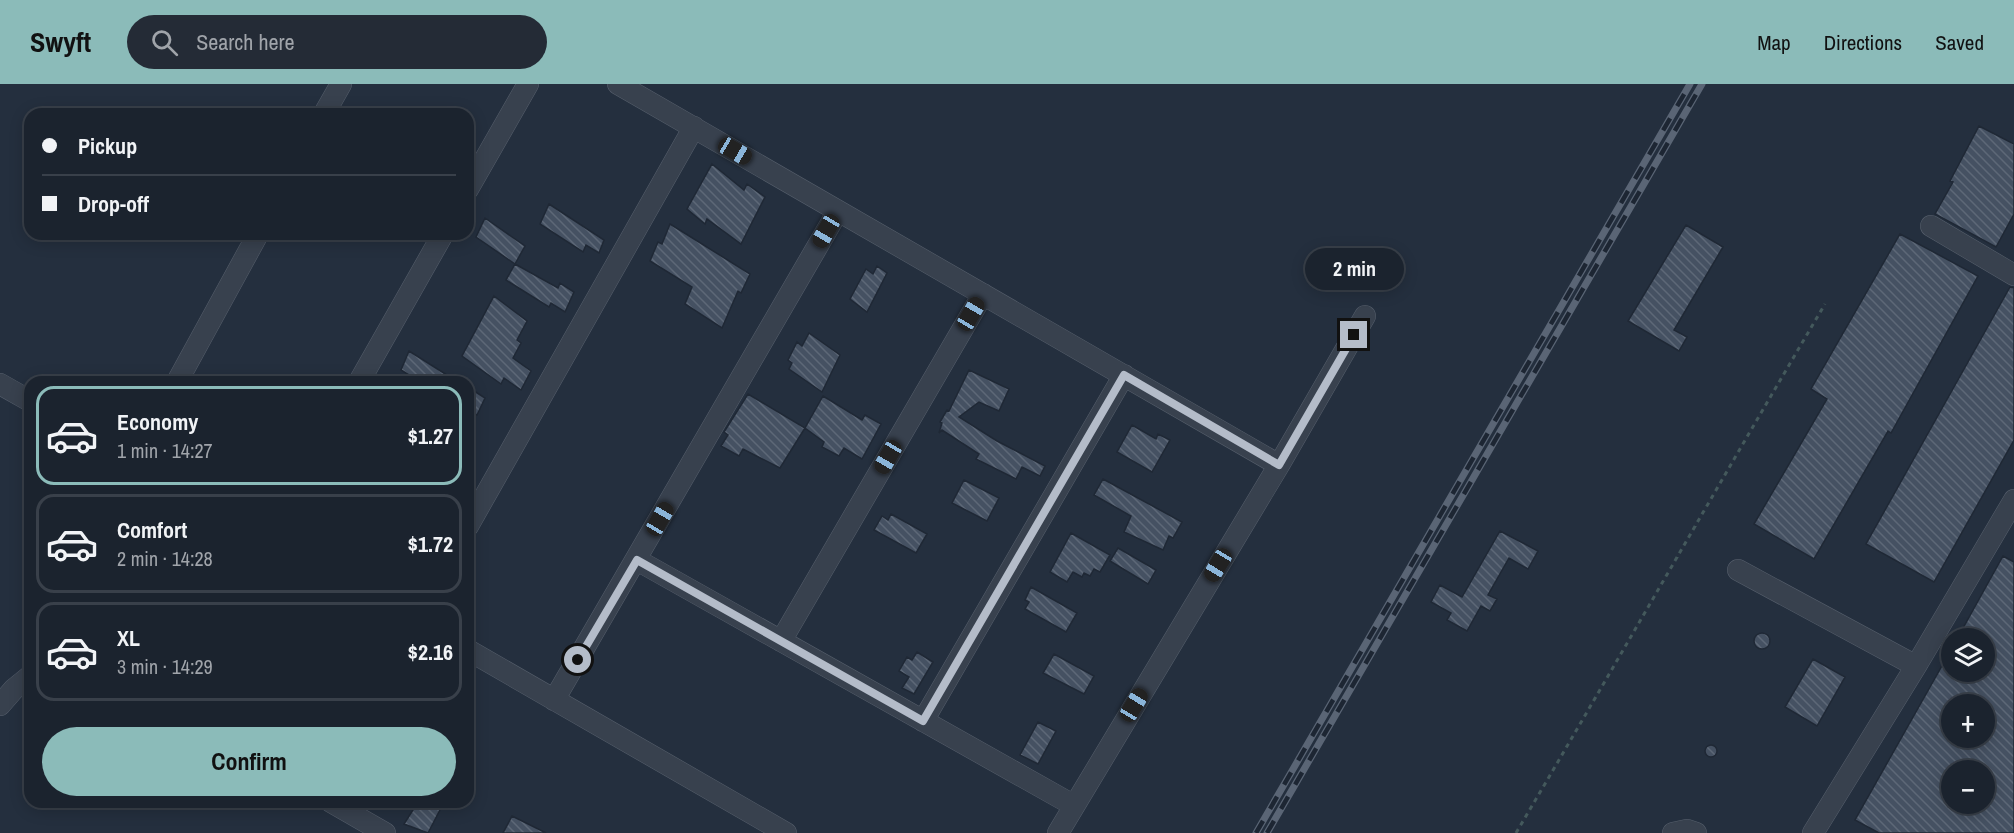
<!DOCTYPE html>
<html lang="en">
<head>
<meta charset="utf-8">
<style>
	:root { --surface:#1b232e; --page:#242b36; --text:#f1f3f6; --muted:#a0a4aa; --line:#39404a; --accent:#8bbbb9 }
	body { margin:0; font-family:"Archivo Narrow",sans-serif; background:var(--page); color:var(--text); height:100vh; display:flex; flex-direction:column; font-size:22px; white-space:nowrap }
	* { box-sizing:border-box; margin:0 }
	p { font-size:20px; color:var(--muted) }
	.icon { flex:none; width:33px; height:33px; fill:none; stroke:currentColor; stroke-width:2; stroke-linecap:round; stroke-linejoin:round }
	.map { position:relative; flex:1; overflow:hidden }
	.side { position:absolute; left:24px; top:292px; width:450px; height:432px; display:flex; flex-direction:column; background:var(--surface); border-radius:18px; box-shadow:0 3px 15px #0003,0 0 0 2px var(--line) }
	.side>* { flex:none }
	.banner { position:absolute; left:24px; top:24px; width:450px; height:132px; border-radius:18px; box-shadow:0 3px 15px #0003,0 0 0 2px var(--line); display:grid; align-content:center; height:132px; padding:0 18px; background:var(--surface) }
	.controls { position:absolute; left:1941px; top:544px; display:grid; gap:12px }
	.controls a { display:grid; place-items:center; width:54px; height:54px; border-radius:50%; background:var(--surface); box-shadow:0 3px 15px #0003,0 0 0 2px var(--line); font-size:30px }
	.end { position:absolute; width:27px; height:27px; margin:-14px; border:8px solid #b4bcc9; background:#111; box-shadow:0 0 0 3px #111 }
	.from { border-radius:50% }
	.bubble { position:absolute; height:42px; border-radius:21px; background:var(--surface); box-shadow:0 3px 15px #0003,0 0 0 2px var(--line); font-size:20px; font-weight:700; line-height:42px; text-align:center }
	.car { position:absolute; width:18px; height:36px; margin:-18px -9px; border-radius:8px; box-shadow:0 0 4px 2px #0007; background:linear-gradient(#222 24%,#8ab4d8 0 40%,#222 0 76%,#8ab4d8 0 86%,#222 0) }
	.banner b { display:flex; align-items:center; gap:21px; height:57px; font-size:22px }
	.banner b+b { border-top:2px solid var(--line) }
	.banner i { width:15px; height:15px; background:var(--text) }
	ul { padding:10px 0 0; list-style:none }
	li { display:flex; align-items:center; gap:18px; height:99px; margin:0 12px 9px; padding:0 6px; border:3px solid var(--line); border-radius:18px }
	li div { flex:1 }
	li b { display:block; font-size:22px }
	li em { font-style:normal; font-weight:700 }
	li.active { border-color:var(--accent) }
	li>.icon { width:54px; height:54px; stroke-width:1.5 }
	.action { display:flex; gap:12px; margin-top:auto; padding:12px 18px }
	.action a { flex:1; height:69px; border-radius:36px; background:var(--accent); color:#111; font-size:24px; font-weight:700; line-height:69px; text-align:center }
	header { display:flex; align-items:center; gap:36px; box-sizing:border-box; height:84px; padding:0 30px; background:var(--accent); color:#111 }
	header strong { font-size:28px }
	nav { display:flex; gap:33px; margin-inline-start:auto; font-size:21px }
	.search { width:420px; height:54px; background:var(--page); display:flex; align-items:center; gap:15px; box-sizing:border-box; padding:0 21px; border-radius:33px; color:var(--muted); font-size:22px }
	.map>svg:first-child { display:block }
</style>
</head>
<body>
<header>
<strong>Swyft</strong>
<div class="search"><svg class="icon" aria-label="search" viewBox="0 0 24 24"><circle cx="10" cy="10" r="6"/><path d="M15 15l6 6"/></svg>Search here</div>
<nav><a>Map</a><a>Directions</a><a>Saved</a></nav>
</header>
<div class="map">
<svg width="2014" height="749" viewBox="0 0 2014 749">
	<defs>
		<pattern id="building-back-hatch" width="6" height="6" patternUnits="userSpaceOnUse" patternTransform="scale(1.5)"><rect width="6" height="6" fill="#455162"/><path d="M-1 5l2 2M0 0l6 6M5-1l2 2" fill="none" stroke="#5d6877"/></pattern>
	</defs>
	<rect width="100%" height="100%" fill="#242f3e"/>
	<path fill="url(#building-back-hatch)" stroke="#1f2835" stroke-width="1.5" fill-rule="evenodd" d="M1979 42 2014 60V130L1996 163 1935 130 1953 98 1950 97Z
		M712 80 744 106 747 100 765 113 741 160 707 135 705 140 687 125Z
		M549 120 604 156 599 169 586 161 583 168 540 140Z
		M485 134 525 162 515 180 476 153Z
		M670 140 750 190 741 209 738 207 722 244 685 220 692 203 650 177 658 158 662 160Z
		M1686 141 1723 163 1674 246 1687 253 1679 267 1628 237Z
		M1900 150 1978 192 1891 349 1888 347 1814 475 1754 440 1827 315 1811 305Z
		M515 180 558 204 560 199 574 208 565 228 551 219 549 223 506 196Z
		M877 182 887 189 867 228 850 215 866 185 873 190Z
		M2010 203 2014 204V356L1934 498 1866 460Z
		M494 212 527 237 517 256 521 259 513 274 531 287 521 306 504 294 501 300 462 272Z
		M809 249 840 271 822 308 789 285 792 279 788 276 797 258 802 262Z
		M409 267 458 298H420L401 286Z
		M969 286 1009 305 999 327 979 318 959 333 997 357 1045 382 1040 392 1022 383 1016 395 976 375 979 370 942 346 939 349 942 339 940 338 947 326 949 327Z
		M468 303 485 314 477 331 468 325Z
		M748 310 805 344 780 384 743 365 739 372 721 362 728 351 724 348Z
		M823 312 862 336 865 331 881 340 862 375 844 364 839 372 822 363 824 358 805 344Z
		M1132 341 1156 355 1158 350 1170 356 1152 388 1117 368Z
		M1103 395 1182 438 1173 454 1169 452 1163 466 1124 448 1131 432 1094 411Z
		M964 396 999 414 987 437 952 419Z
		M891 430 927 450 916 469 874 446 882 432 888 436Z
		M1500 447 1538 467 1528 485 1509 474 1488 511 1497 515 1490 527 1481 522 1467 547 1447 536 1451 529 1431 518 1440 501 1462 513Z
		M1071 449 1110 471 1100 488 1094 485 1090 492 1084 489 1082 493 1073 488 1067 498 1050 488Z
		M1118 464 1156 486 1148 500 1110 477Z
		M2003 472 2014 478V749H1879L1855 736 1952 564V588H1984V555H1957ZM1952 621H1984V654H1952ZM1952 687H1984V720H1952Z
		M1031 503 1077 529 1066 548 1025 525 1029 518 1025 516Z
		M1754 557a8 8 0 1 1 16 0a8 8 0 1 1-16 0Z
		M917 568 933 578 914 610 902 604 909 593 899 587 907 573 912 576Z
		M1054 570 1094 592 1084 610 1043 589Z
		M1813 575 1845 593 1817 642 1785 623Z
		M1038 638 1056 647 1038 680 1020 671Z
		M1705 667a6 6 0 1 1 12 0a6 6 0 1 1-12 0Z
		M418 718H444L428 749 404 740Z
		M512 732 546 749H503Z"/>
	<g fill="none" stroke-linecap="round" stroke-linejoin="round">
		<defs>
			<path id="minor" d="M618 0 1279 381
				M324 30 341 0
				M468 105 528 0
				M1931 142 2014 191
				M177 298 258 150
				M359 298 443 150
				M0 300 30 317
				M468 442 694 43
				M637 476 1073 721
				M1738 486 1916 582
				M781 557 983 210
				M468 566 786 749
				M554 616 838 127
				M0 621 14 605 30 592
				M923 637 1124 291
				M331 718 385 749
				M1058 749 1279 381 1365 232
				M1673 749 1687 746 1696 749
				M1813 749 1916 582 2014 416"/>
		</defs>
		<use href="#minor" stroke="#565f6c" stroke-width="22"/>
		<path stroke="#44595c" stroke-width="3" stroke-dasharray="4.5 4.5" stroke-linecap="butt" d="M1516 749C1620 573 1721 396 1825 220"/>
		<use href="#minor" stroke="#38414e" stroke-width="21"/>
		<defs>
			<path id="rail" d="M1256 749 1690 0
				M1267 749 1702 0"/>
		</defs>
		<use href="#rail" stroke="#5a6575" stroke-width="7"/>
		<use href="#rail" stroke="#1d2633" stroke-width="4.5" stroke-dasharray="14" stroke-linecap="butt"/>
	</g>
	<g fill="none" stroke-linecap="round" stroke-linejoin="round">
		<path stroke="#b4bcc9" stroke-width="8" d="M578 576 637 476 923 637 1124 291 1279 381 1354 251"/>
	</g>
</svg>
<div class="controls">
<a><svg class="icon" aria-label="layers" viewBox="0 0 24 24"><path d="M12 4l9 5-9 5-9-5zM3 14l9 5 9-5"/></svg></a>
<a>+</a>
<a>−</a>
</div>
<i class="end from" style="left:578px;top:576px"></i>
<i class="end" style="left:1354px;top:251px"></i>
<div class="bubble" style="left:1305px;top:164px;width:99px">2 min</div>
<i class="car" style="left:735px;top:67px;rotate:120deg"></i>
<i class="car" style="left:826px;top:147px;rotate:210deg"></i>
<i class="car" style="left:971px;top:230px;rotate:30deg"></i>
<i class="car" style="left:888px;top:373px;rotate:210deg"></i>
<i class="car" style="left:660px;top:435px;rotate:30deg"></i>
<i class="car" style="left:1218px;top:481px;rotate:211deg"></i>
<i class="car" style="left:1134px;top:621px;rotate:31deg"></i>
<div class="banner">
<b><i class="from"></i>Pickup</b>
<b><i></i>Drop-off</b>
</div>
<section class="side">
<ul>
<li class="active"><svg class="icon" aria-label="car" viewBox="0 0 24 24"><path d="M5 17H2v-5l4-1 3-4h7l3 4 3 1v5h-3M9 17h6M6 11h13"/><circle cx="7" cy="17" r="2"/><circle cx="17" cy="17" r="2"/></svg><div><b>Economy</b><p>1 min · 14:27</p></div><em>$1.27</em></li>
<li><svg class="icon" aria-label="car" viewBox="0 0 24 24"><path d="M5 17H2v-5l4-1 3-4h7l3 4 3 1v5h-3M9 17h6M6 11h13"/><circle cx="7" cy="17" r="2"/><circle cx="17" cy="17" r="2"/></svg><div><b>Comfort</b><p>2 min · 14:28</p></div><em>$1.72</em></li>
<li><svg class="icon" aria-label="car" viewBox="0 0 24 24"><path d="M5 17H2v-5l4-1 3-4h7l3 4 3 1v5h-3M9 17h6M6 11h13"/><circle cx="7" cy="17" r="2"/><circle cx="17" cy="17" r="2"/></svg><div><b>XL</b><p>3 min · 14:29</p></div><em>$2.16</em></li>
</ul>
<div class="action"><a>Confirm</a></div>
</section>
</div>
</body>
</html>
